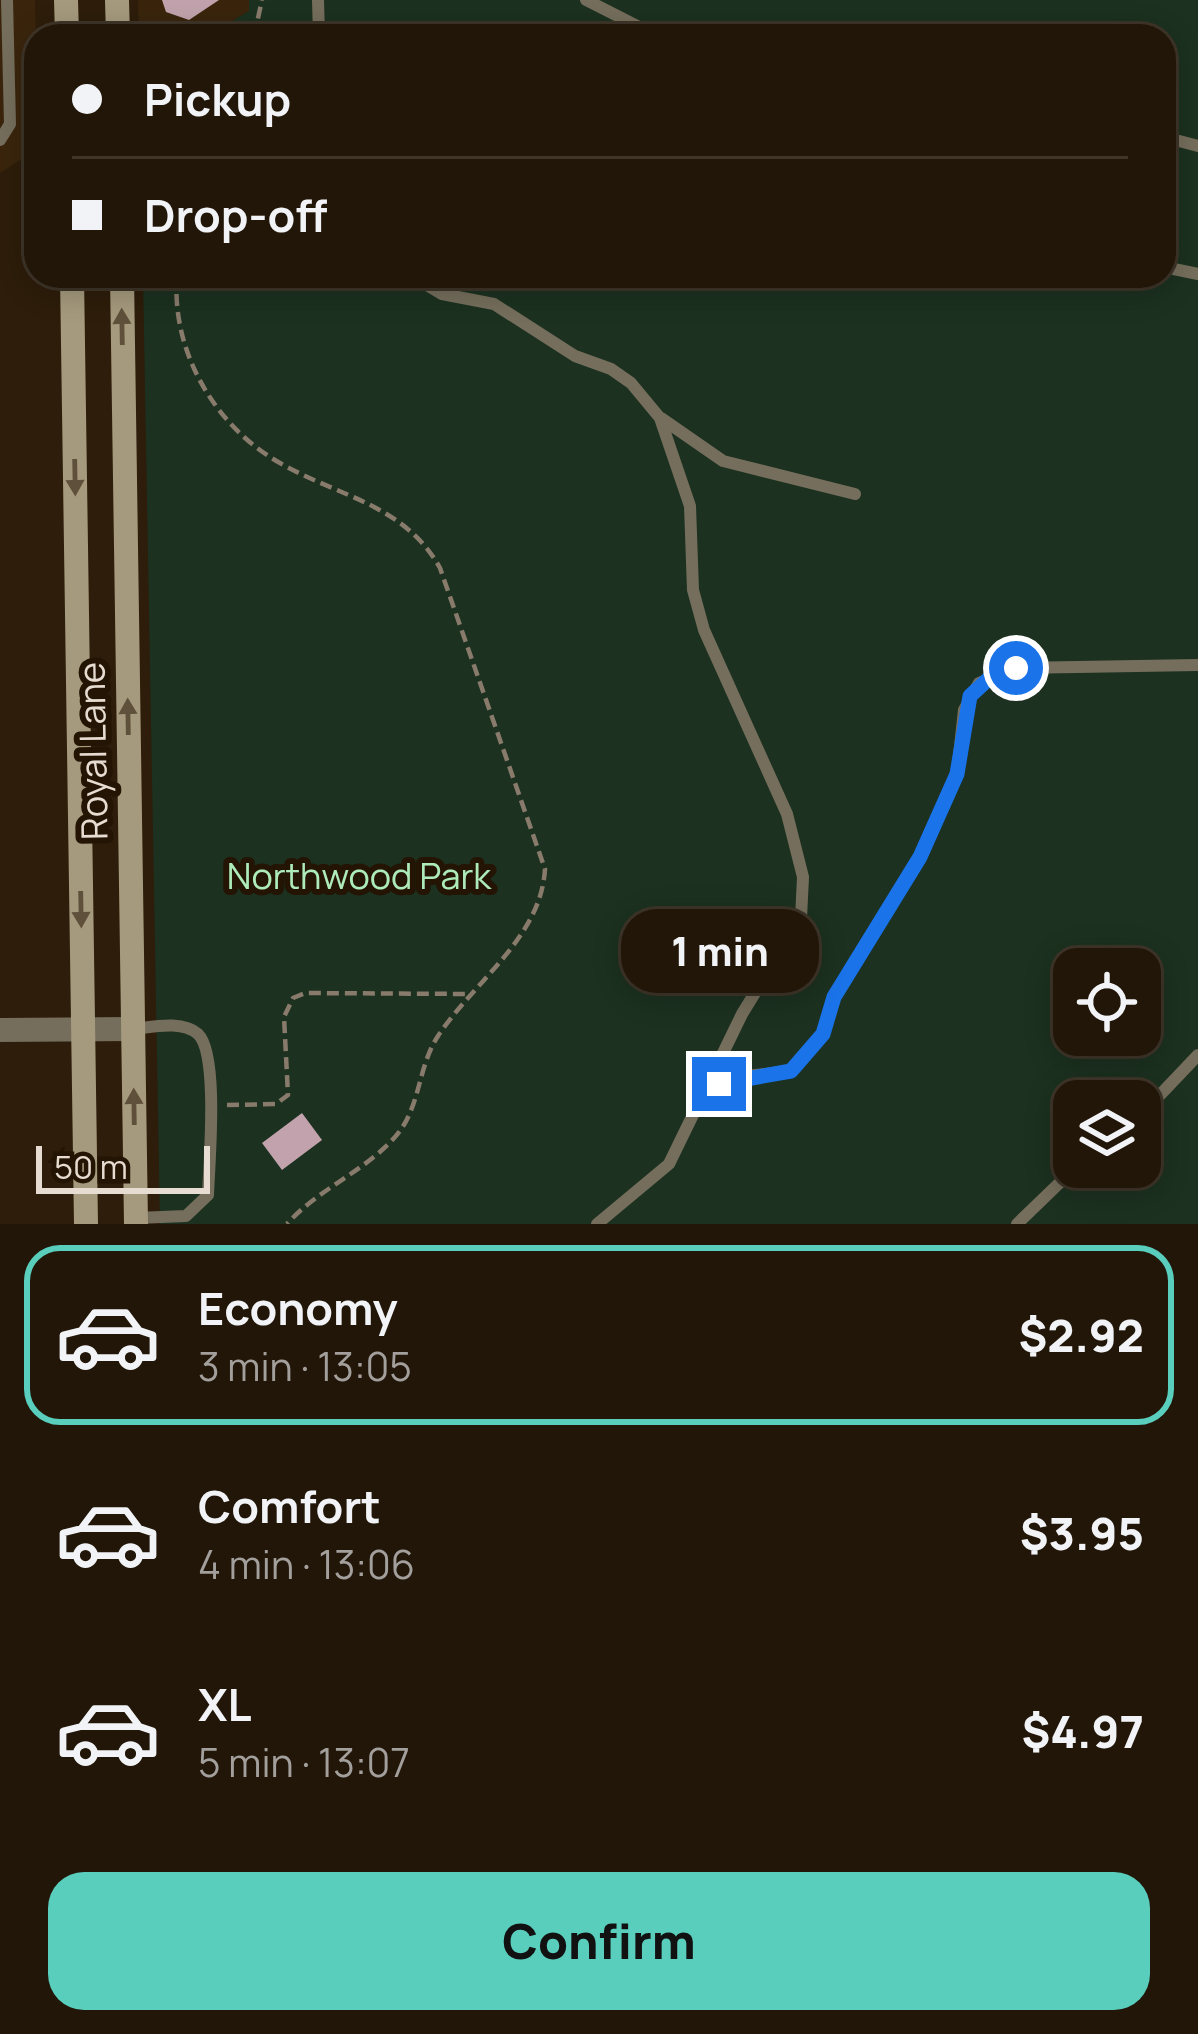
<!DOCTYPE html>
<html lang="en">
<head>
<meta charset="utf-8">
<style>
	:root { --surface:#221608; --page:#2e2316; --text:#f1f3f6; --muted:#a29f9c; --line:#3f3529; --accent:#5acebd }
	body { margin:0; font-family:Manrope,sans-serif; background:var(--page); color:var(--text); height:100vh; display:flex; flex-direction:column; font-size:45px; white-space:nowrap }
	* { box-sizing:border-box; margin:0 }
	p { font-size:39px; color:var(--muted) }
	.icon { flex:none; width:66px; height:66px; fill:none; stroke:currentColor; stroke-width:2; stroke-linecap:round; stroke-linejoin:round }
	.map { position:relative; height:1224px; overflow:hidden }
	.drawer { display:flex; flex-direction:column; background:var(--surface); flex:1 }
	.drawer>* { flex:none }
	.hud { position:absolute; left:24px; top:24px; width:1152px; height:264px; border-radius:36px; box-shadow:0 6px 30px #0003,0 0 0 3px var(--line); display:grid; align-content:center; height:264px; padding:0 48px; background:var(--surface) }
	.tools { position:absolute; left:1053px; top:948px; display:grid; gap:24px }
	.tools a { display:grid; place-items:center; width:108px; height:108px; border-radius:24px; background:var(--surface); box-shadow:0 6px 30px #0003,0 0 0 3px var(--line); font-size:60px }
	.scale { position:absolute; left:36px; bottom:30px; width:174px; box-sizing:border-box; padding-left:12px; border:6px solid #e7dcd1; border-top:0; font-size:33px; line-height:42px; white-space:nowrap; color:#e7dcd1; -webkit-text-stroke:9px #231403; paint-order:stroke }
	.end { position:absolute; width:54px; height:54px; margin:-27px; border:15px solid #1a73e8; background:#fff; box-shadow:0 0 0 6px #fff }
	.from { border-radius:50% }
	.bubble { position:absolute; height:84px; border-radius:36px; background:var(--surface); box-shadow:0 6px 30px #0003,0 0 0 3px var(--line); font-size:39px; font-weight:800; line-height:84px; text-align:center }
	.hud b { display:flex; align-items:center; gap:42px; height:114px; font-size:45px }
	.hud b+b { border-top:3px solid var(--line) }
	.hud i { width:30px; height:30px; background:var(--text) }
	ul { padding:21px 0 0; list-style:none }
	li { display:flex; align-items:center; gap:36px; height:180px; margin:0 24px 18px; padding:0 24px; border:6px solid transparent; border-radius:36px }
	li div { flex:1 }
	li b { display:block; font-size:45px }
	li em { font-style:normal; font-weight:800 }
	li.on { border-color:var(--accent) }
	li>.icon { width:108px; height:108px; stroke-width:1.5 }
	.button { display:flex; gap:24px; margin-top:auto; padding:24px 48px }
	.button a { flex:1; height:138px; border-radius:36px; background:var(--accent); color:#111; font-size:48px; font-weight:800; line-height:138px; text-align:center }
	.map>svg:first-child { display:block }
</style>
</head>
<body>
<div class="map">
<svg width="1198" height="1224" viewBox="0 0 1198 1224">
	<rect width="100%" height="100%" fill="#2d1d0a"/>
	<path fill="#3a250c" d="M0 0H35L36 36V150L0 173Z
		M138 0H249V11L207 36H139Z"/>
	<path fill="#1c3120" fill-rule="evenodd" d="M249 0H1198V1224H160L143 276H1164V36H207L249 11ZM1074 969H1140V1035H1074ZM1074 1101H1140V1167H1074Z"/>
	<path fill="#c2a3ad" d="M162 0H219L189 20 166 12Z
		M302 1113 322 1140 282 1170 262 1143Z"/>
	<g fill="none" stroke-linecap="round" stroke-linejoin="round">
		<path stroke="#897b6c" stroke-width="4.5" stroke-dasharray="12 6" stroke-linecap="butt" d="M254 36 262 0
			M177 276C171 350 214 426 280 463 339 497 404 504 440 568L545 869C541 938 474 981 438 1036 417 1068 421 1108 395 1137 364 1172 318 1189 287 1224
			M227 1105 276 1104 288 1095 284 1017 293 998 305 993 470 994"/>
		<path stroke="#756e5c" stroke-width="12" d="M318 0 319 36
			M586 0 657 36
			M789 36H805
			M1164 137 1198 146
			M0 140 10 124 7 0
			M1164 267 1198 274
			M412 276 442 294 494 304 575 356 611 369 631 383 660 418 690 506 693 590 704 630 787 814 803 877 801 918 742 1014 669 1164 597 1224
			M661 418 723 461 855 494
			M133 1029C153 1027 182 1020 198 1034 219 1054 209 1164 208 1195L186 1216 136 1218
			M703 1095 737 1077 791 1071 823 1034 834 997 920 857 957 774 964 710 979 683 1016 668 1198 665
			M1140 1116 1198 1055
			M1017 1224 1076 1167"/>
		<path stroke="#756e5c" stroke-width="24" d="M0 1030 133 1029"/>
		<path stroke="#a59a7d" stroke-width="24" d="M66 0 67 36
			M117 0 118 36
			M72 276 86 1224
			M122 276 136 1224"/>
	</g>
	<defs><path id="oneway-solid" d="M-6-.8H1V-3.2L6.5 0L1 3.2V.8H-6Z" transform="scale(3)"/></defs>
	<g fill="#5e503a">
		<use href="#oneway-solid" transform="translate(122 327) rotate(-91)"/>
		<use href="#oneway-solid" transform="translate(75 477) rotate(89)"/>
		<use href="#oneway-solid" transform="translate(128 717) rotate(-91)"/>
		<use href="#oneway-solid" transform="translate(81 909) rotate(89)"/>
		<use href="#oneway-solid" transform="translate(134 1107) rotate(-91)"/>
	</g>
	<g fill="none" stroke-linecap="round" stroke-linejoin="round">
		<path stroke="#1a73e8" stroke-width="15" d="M719 1084 791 1071 823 1034 834 997 920 857 957 774 970 696 995 673 1016 668"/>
	</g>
	<g text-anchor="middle" stroke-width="12" stroke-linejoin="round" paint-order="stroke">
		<g font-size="36" fill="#e7dcd1" stroke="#231403">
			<text transform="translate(93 751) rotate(-91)" y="13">Royal Lane</text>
		</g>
		<g font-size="36" fill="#adebba" stroke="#231403">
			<text x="359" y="889">Northwood Park</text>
		</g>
	</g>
</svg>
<div class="tools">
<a><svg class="icon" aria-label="locate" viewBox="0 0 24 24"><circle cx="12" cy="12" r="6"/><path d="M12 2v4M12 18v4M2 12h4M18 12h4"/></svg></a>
<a><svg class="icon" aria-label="layers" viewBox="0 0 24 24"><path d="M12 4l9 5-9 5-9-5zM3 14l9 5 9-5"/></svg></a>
</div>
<div class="scale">50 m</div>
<i class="end from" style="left:1016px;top:668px"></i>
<i class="end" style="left:719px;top:1084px"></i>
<div class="bubble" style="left:621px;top:909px;width:198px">1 min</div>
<div class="hud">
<b><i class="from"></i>Pickup</b>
<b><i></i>Drop-off</b>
</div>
</div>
<section class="drawer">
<ul>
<li class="on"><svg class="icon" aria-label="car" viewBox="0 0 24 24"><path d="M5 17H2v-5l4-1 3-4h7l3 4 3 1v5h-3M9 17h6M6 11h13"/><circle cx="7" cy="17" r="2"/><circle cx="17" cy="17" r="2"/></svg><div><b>Economy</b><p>3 min · 13:05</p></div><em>$2.92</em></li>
<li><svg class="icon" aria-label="car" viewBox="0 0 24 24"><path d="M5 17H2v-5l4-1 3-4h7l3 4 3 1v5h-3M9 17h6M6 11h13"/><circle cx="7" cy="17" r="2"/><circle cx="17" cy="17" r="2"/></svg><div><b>Comfort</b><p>4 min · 13:06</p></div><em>$3.95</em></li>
<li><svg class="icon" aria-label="car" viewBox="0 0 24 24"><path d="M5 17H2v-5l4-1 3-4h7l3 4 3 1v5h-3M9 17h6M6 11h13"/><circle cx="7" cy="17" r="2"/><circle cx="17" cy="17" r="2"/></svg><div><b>XL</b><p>5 min · 13:07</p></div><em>$4.97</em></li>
</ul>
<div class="button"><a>Confirm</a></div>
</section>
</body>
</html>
